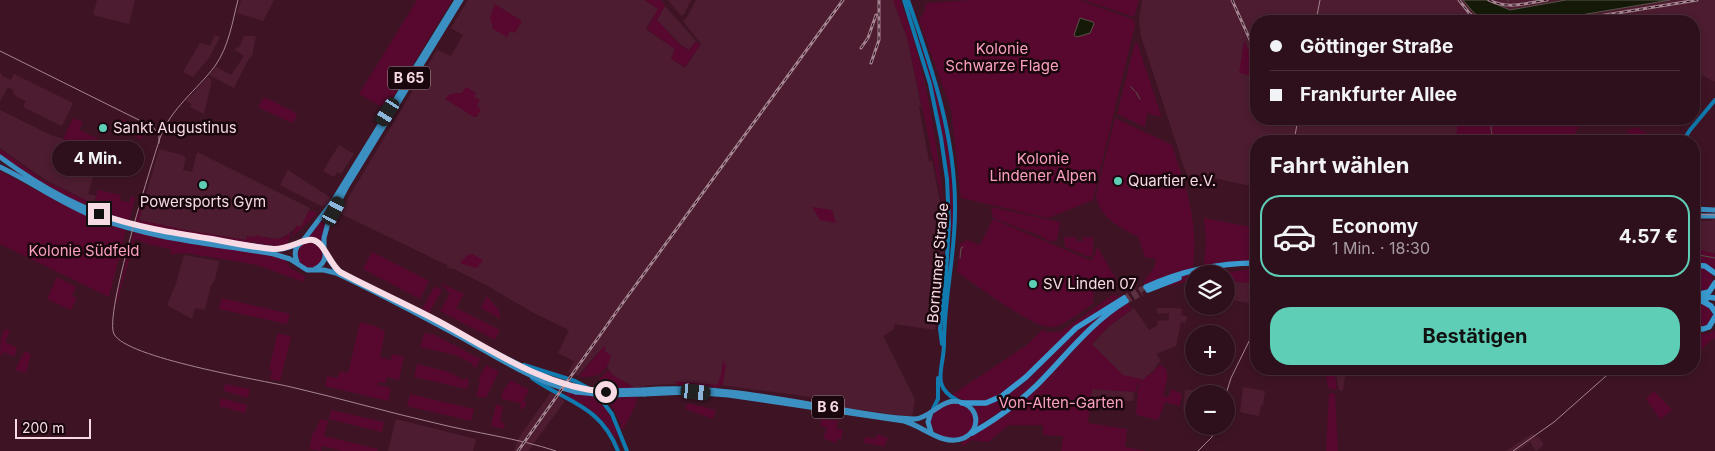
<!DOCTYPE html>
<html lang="de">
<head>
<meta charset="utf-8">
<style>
	:root { --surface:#2e0f1c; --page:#3a1d29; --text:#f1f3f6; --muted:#a79ca3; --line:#492f3b; --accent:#5eceb7 }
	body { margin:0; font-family:Inter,sans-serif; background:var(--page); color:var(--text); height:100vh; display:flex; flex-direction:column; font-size:19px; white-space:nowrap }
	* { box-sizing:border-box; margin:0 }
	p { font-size:16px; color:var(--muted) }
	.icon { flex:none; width:28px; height:28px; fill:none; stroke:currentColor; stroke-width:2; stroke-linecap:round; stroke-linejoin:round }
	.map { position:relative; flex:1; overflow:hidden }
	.sheet { position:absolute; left:1250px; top:135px; width:450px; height:240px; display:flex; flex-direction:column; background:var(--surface); border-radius:20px; box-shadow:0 2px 8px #0003,0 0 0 1px var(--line) }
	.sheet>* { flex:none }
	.guide { position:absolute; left:1250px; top:15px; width:450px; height:110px; border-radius:20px; box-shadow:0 2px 8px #0003,0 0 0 1px var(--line); display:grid; align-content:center; height:110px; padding:0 20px; background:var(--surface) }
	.controls { position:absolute; left:1185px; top:265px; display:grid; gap:10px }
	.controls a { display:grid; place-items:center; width:50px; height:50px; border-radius:50%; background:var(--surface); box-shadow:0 2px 8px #0003,0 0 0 1px var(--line); font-size:25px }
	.scale { position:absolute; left:15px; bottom:12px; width:76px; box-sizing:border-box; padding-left:5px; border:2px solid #f7dae3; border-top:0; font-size:14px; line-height:18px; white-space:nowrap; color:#f7dae3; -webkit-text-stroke:4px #1a070e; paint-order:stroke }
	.end { position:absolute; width:22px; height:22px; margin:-11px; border:6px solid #f7dae3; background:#111; box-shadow:0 0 0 2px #111 }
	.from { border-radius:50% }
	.bubble { position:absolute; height:35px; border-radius:18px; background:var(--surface); box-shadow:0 2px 8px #0003,0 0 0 1px var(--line); font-size:16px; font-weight:700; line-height:35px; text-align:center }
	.car { position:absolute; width:15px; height:30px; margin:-15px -8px; border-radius:6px; box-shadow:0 0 4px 1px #0007; background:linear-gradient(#222 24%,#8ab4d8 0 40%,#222 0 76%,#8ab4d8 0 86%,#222 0) }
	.guide b { display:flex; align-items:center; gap:18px; height:48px; font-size:19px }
	.guide b+b { border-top:1px solid var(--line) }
	.guide i { width:12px; height:12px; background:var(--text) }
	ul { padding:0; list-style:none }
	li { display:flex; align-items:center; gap:15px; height:82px; margin:0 10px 8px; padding:0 10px; border:2px solid transparent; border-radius:20px }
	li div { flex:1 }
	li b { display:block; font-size:19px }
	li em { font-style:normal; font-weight:700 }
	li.on { border-color:var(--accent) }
	li>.icon { width:45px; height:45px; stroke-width:1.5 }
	h2 { padding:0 20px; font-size:22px; line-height:60px }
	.primary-button { display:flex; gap:10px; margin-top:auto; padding:10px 20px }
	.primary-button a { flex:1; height:58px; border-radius:20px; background:var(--accent); color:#111; font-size:20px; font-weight:700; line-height:58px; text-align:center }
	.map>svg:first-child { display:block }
</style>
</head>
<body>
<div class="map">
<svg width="1715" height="451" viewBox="0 0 1715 451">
	<rect width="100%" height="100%" fill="#3e1425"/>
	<path fill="#4d1c30" d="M97 0H135L129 24 93 15Z
		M241 0H274L263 21 237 13Z
		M468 0H644L658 9 646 29 675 49 671 59 685 68 701 44 683 21 687 17 696 0H893L907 37 921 106 919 107 929 161H932L942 212 945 213 946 217 944 260 935 330 894 324V329L883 336 915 400 912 417 811 403V397L721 385 716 388 673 384 652 385 634 388 629 384 623 382 612 375 598 352 578 376 568 372 574 361 558 353 569 330 532 312 486 285 452 268 451 269 447 267V265L339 213 437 50 451 56 463 35 451 28Z
		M668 0H691L684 14 681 16Z
		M1142 0H1566L1510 10 1513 21H1256V119H1458L1456 141H1256V187L1194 174 1187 176 1141 36 1139 20Z
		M1670 0H1715V82L1694 71V21H1545Z
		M665 6 696 41 689 50 681 45 657 20Z
		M215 35 220 37 209 58 193 77 183 72 200 43 210 46Z
		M244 36H256L252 56 249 58 234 88 209 75 216 67 231 75 244 56 235 50 236 47 238 48 240 45Z
		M0 73 2 74V76L11 80 14 74 73 103 62 126 23 107 26 101 17 97 13 93 14 90 8 87 0 101Z
		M208 77 211 79V84L204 114 190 107 192 104 186 101Z
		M0 110 53 136 61 138 73 143 67 156 92 168 90 177H93L88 194 96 196 94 204 44 179 0 148Z
		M339 145 354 154 341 174 337 172 334 177 323 171Z
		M159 149 182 155 186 158 183 170 192 172 197 152 310 208 301 228 297 226 290 233 278 239 263 237 246 240 195 232 139 220Z
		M288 170 331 198 327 204 324 206H321L280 185Z
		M1715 219V254L1694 248V221H1709Z
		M184 255 219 261 215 280 211 285 205 310 195 308 192 319 167 305 176 284Z
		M1233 281 1256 284V304L1231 300Z
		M1134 308 1149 330 1158 325 1157 321 1169 320V313L1158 314 1156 308H1170L1182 309 1181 315 1186 316 1187 318 1185 323 1181 322 1176 346 1156 354 1161 360 1153 371 1141 381 1123 377 1091 346 1109 326Z
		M1335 369H1346L1343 391 1339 390Z
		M1243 387 1265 391 1263 405H1261L1259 416 1240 412Z
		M1092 389 1134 391 1133 401 1113 400V411L1089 408Z
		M1185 390H1197L1203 394H1194V419L1189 417 1191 412 1183 410Z
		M551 392 565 401 528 451H514L518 439Z
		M396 419 476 439 473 451H388Z
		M1533 433 1536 438 1538 436 1544 445 1536 451 1530 442 1518 451H1506Z"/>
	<path fill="#58082f" d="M417 0H452L386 109 359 94Z
		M645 0H661L665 6 657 20 680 45 689 50 696 41 700 45 685 67 671 59 675 49 647 29 658 9Z
		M893 0H900C926 67 937 139 944 210L907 37Z
		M973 0H1079L1134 20 1135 25 1093 200 1048 218 961 198 951 109 919 20 925 10 926 3Z
		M1084 0H1139L1134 17Z
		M495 4 522 21 515 33 510 31 507 37 493 29 490 17Z
		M916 27C935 82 950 136 953 194 954 209 955 226 952 240L948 177 945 150 933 89Z
		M1244 41 1256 62V77L1239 73Z
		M1137 42 1161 115V117L1147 113 1145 127 1117 114 1135 43Z
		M467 87 476 93 474 97 480 100 477 106 481 109 477 117H474L445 99C449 93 455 93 462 93L464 89Z
		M264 97 296 113 297 116 293 122 292 123 258 107Z
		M73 118 83 122 79 130 99 139 92 168 67 156 73 143 63 139Z
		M1115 118 1172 145C1181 174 1193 204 1194 235 1195 250 1193 266 1192 281L1158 288 1148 292 1144 283C1147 272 1154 275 1156 259L1145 257 1138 236H1136C1119 227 1098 216 1096 195Z
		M122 119 144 133 141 139 118 127Z
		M1458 119H1572L1581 124 1573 136 1581 141H1456Z
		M1636 127 1659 141H1640L1626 131Z
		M0 149 43 180 94 204 98 190 121 195 120 200 129 203 131 196 135 197 129 222 79 203 27 174 0 154Z
		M0 171 72 209 126 230 109 297 0 244Z
		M148 185 139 220 185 230 246 240 247 236 256 237 257 235C268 239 285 243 292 229L287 246 275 248 183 233 135 223Z
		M812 207 832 210 836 223 820 220Z
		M991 207 1060 222 1057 241H1048L1041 236 993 218Z
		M309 210 311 212 310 215 312 210 316 212V215L291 238 297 225 301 227Z
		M326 215 328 218 322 242 314 238H308Z
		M1204 218 1256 228V242L1251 241 1248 250 1256 252V261L1224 262 1204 266 1206 241Z
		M993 219 1092 261 1093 256H1095L1096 249 1098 248 1116 279 1093 293 1094 297 1092 299 1094 303C1083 310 1066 324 1054 327 1037 332 974 283 957 272L960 244 967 240 980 245Z
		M134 232 267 254 285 259 290 268 305 276 304 282 257 265 186 253 170 254 171 249 151 245 135 239 117 302 116 301Z
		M1064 237H1076V241L1083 242V237H1093V255L1089 257 1065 247Z
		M297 255a13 13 0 1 1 26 0a13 13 0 1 1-26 0Z
		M1694 248 1715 254V270L1709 265 1694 262Z
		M372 252 429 281 420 299 363 269Z
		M472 254 483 260 477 268 460 263 467 255Z
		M1694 267 1706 268 1712 274 1713 283 1709 289 1694 292Z
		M1256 269V284L1233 281 1231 300 1226 299V274H1207Z
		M57 277 76 287 72 296 77 298 71 310 47 299Z
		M443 284 464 294 456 308 500 330 495 340 440 311 450 293 446 290 447 288 442 286Z
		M435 286 442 290 429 313 422 309Z
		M1114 294 1117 297 1122 295V296C1101 309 1081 322 1063 338 1043 355 1012 396 987 401 975 403 963 400 953 396V394L1027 345 1042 330 1047 332H1060Z
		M487 296 498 309 501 319 481 308Z
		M222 298 290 314 287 324 219 309Z
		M1123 300 1018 399 976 428 974 406C1016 405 1045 357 1075 332 1089 320 1107 310 1123 300Z
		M1694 301 1702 303 1710 307 1713 316 1707 326 1697 327 1694 325Z
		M1127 302 1132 309 1109 326 1092 344 1123 375 1141 379V381L1153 372 1160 364 1167 370V380L1163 396 1169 397 1171 389 1182 394 1180 406 1165 402 1158 420 1137 415 1136 413 1138 393H1136L1140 382 1137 385 1135 392 1092 389 1088 423 1127 429 1125 447 1147 451H1061L1063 436 1043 435V425H1009L988 442 971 440 964 446 961 443 1039 385 1096 325Z
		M360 322 375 326 385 331 380 357 391 360 392 354 404 357 399 380 387 377 385 383 378 382V385L391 388 388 401 325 386 327 376 338 378 340 371 348 373Z
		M5 329 10 331 5 342 17 348 14 357 5 352 0 356 1 339Z
		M1715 330V339H1712L1700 351 1694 345V331C1701 335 1708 335 1715 330Z
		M425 332 432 335 433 334 480 359 476 368 472 366 473 364 455 355 420 347Z
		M279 333 291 337 280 381 270 379 272 371 269 369 277 335Z
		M604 346 606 348 604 351 611 355C607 373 598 378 580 377V375Z
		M25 351 31 355 26 373 15 370Z
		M723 361H724V364H726L723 384 719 387 678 385 675 381 717 385 721 375Z
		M417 364 449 372 464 380 466 378 469 380 467 389 414 377Z
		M486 365 499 371 486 398 476 396 480 381 478 380Z
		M1325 369H1334L1337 390 1328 388Z
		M608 370C615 379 626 381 634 388H599V379Z
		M511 380 529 390 523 401 527 403 524 408 520 409 521 403 501 399 503 391Z
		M225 384 250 389 248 398 224 391Z
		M1654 391 1672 410 1660 419 1646 399Z
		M567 392 597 397 611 418 618 434 616 439C600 414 591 408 565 395Z
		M1329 393 1335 394 1338 451H1326Z
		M410 394 474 409 471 421 407 406Z
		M637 397 636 404 623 430 614 409 605 398Z
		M221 398 247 405 245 413 219 406Z
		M687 403 716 410 713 419 685 409Z
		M954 403 965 406 973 412 974 425C972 428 969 432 966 434 945 451 905 416 954 403Z
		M496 404 503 407 500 422 505 423 504 429 491 426Z
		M331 410 384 422 382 432 329 419Z
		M320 419 328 421 324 436 378 449 377 451H343L322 446 321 451 309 449 313 432H315Z
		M822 419 838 421 836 429 843 430 841 439H837L836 443 823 438 827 428 820 425Z
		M877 434 888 438 884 447 877 445 864 443 865 437 876 439Z"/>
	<path fill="#151908" stroke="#59534a" d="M1463 0H1486L1510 10 1566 0H1670L1545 21H1488L1474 13Z
		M1080 18 1093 22 1094 24 1090 33 1077 37 1074 35Z"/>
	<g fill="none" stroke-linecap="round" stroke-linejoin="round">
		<path stroke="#59534a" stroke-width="1" d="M1508 0V1
			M1131 87 1135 91
			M1136 92 1140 99
			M1492 119 1491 129 1493 141
			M1694 254 1715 258
			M960 258 961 248 963 247"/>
		<path stroke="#5a3242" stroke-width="5.5" stroke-dasharray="5.5 3" stroke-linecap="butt" d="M1124 298 1146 287
			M1126 301 1142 293"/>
		<path stroke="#117aae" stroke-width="4" d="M904 0 930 84 941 138 947 179 949 224 946 274 940 329 942 344
			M908 0C932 68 956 138 955 211 955 256 944 299 944 344 944 368 930 386 957 400
			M1683 141 1690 130 1715 100
			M524 365 575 381 588 388
			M532 378C568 403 600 405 618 451
			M596 393 612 414 627 451
			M933 409 938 399V378"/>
		<path stroke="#3b90c1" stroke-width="5" d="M0 157C39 186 81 210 128 223 173 236 221 241 267 248L282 249 300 244
			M0 167C34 183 63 205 98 218 155 240 216 244 274 254L290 259 307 270H324L336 273C377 292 418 314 459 336 497 357 533 381 576 392
			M1694 209 1715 210
			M1694 216H1715
			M302 242 333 201 457 0
			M324 249V238L328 223 346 188 461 0
			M325 254 335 268 341 272
			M297 262C295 257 294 252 297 247 310 226 341 255 315 269
			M490 350 543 377 577 388
			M643 390C707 385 769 397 832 408 856 412 891 419 915 419 932 418 943 395 963 403 980 410 980 430 964 438 943 447 923 426 904 421L728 395 688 392 644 394
			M931 412 928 422 931 432"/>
		<path stroke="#3a9ad0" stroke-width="5.5" d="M1694 265 1705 266 1715 273
			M1146 287C1181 271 1218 263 1256 263
			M1148 290 1179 278
			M1695 295 1709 292 1715 283
			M1700 296 1715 298
			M1694 299 1706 300
			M1702 301 1711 306 1715 312
			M1694 329H1703L1709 327 1715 317
			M962 403H986L1002 396 1026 377 1076 328 1124 298
			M972 433C995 420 1017 404 1037 385 1066 356 1090 323 1126 301"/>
		<path stroke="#a78491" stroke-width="1" d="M238 0C232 23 229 46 215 66 197 90 170 109 160 138 151 166 104 315 114 334 126 358 261 380 291 387 339 398 387 412 435 423 475 433 517 438 556 451
			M1316 21 1320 0
			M0 51 153 127 159 135V143
			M1294 141 1298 119
			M1694 214 1715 215
			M1226 394 1231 378 1256 327
			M1198 451 1212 437 1216 426
			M1513 451 1554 422 1614 369"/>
		<defs>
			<path id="rail" d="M1232 0 1256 53
				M1459 0 1470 14 1480 21
				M1489 0C1508 10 1527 3 1547 0
				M1568 21 1697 0
				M861 48 868 38 876 15
				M871 63 879 40V0
				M518 451 622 304 843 0"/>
		</defs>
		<use href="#rail" stroke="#a78491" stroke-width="3"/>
		<use href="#rail" stroke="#1a070e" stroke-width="1" stroke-dasharray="4" stroke-linecap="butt"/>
		<path stroke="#3b90c1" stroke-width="5" d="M577 388 606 391 643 390
			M576 392 605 395 644 394"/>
	</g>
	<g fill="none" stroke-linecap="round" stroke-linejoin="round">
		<path stroke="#f7dae3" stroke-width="6" d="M99 214C136 227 173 233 212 239 232 243 252 247 273 249 288 250 304 238 313 240 324 242 329 263 340 272 372 289 406 304 438 321 492 350 544 387 606 392"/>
	</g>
	<g fill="#5eceb7" stroke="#1a070e" stroke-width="2">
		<circle cx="103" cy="128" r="5"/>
		<circle cx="1118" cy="181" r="5"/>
		<circle cx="203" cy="185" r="5"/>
		<circle cx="1033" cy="284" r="5"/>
	</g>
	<g text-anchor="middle" stroke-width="5" stroke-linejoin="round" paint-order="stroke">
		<g fill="#1a070e" stroke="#b59ba3" stroke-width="1">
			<rect x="388" y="66.5" width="42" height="23" rx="4"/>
			<rect x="812" y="395.5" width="32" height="23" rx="4"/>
		</g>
		<g font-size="14" font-weight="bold" fill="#f7dae3">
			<text x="409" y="83">B 65</text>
			<text x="828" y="412">B 6</text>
		</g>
		<g font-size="15" fill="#f9a0be" stroke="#1a070e">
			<text x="1002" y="54">Kolonie<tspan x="1002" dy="17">Schwarze Flage</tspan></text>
			<text x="1043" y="164">Kolonie<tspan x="1043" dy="17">Lindener Alpen</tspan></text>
			<text x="84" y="256">Kolonie Südfeld</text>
			<text x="1061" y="408">Von-Alten-Garten</text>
		</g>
		<g font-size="15" fill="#f7dae3" stroke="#1a070e" text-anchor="start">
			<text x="113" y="133">Sankt Augustinus</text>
			<text x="1128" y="186">Quartier e.V.</text>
			<text x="203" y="207" text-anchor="middle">Powersports Gym</text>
			<text x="1043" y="289">SV Linden 07</text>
		</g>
		<g font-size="15" fill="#f7dae3" stroke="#1a070e">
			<text transform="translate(938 263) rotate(-85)" y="5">Bornumer Straße</text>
		</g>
	</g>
</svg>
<div class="controls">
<a><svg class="icon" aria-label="layers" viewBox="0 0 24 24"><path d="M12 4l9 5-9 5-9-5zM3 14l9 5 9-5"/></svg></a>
<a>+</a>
<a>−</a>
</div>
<div class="scale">200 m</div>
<i class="end from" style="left:606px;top:392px"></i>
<i class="end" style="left:99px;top:214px"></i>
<div class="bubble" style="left:52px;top:141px;width:92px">4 Min.</div>
<i class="car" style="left:388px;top:112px;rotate:212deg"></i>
<i class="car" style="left:334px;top:211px;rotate:28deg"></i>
<i class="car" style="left:696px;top:392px;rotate:96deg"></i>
<div class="guide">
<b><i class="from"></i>Göttinger Straße</b>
<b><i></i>Frankfurter Allee</b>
</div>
<section class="sheet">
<h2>Fahrt wählen</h2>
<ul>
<li class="on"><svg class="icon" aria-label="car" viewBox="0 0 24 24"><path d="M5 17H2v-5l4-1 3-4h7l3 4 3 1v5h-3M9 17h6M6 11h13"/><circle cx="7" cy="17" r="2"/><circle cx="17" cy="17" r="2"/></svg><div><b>Economy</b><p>1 Min. · 18:30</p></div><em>4.57 €</em></li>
</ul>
<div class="primary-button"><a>Bestätigen</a></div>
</section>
</div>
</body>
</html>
